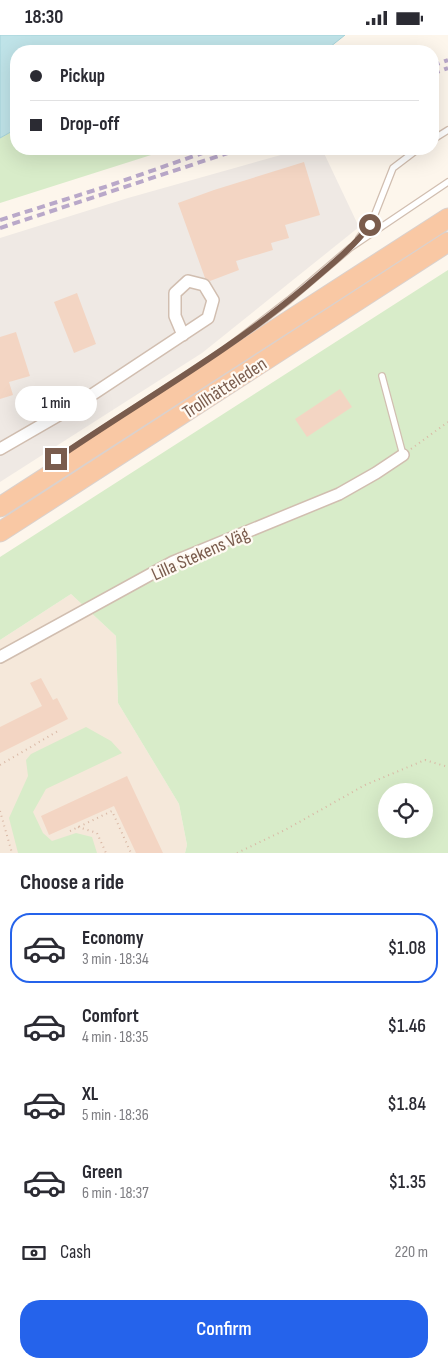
<!DOCTYPE html>
<html lang="en">
<head>
<meta charset="utf-8">
<style>
	:root { --surface:#fff; --page:#f7f7f7; --text:#2b2b33; --muted:#7c7c81; --line:#e1e1e2; --accent:#2563eb }
	body { margin:0; font-family:"Sofia Sans Condensed",sans-serif; background:var(--page); color:var(--text); height:100vh; display:flex; flex-direction:column; font-size:19px; white-space:nowrap }
	* { box-sizing:border-box; margin:0 }
	p { font-size:16px; color:var(--muted) }
	.icon { flex:none; width:28px; height:28px; fill:none; stroke:currentColor; stroke-width:2; stroke-linecap:round; stroke-linejoin:round }
	.map { position:relative; height:818px; overflow:hidden }
	.details { display:flex; flex-direction:column; background:var(--surface); flex:1 }
	.details>* { flex:none }
	.guide { position:absolute; left:10px; top:10px; width:429px; height:110px; border-radius:20px; box-shadow:0 5px 20px #0002; display:grid; align-content:center; height:110px; padding:0 20px; background:var(--surface) }
	.controls { position:absolute; left:378px; top:748px; display:grid; gap:10px }
	.controls a { display:grid; place-items:center; width:55px; height:55px; border-radius:50%; background:var(--surface); box-shadow:0 5px 20px #0002; font-size:25px }
	.end { position:absolute; width:22px; height:22px; margin:-11px; border:6px solid #7a5c4d; background:#fff; box-shadow:0 0 0 2px #fff }
	.from { border-radius:50% }
	.bubble { position:absolute; height:35px; border-radius:18px; background:var(--surface); box-shadow:0 5px 20px #0002; font-size:16px; font-weight:600; line-height:35px; text-align:center }
	.guide b { display:flex; align-items:center; gap:18px; height:48px; font-size:19px }
	.guide b+b { border-top:1px solid var(--line) }
	.guide i { width:12px; height:12px; background:var(--text) }
	ul { padding:0; list-style:none }
	li { display:flex; align-items:center; gap:15px; height:70px; margin:0 10px 8px; padding:0 10px; border:2px solid transparent; border-radius:20px }
	li div { flex:1 }
	li b { display:block; font-size:19px }
	li em { font-style:normal; font-weight:600 }
	li.selected { border-color:var(--accent) }
	li>.icon { width:45px; height:45px; stroke-width:1.5 }
	h2 { padding:0 20px; font-size:22px; line-height:60px }
	.pay { display:flex; align-items:center; gap:12px; height:55px; padding:0 20px; font-size:19px }
	.pay p { margin-inline-start:auto }
	.action { display:flex; gap:10px; margin-top:auto; padding:10px 20px }
	.action a { flex:1; height:58px; border-radius:20px; background:var(--accent); color:#fff; font-size:20px; font-weight:600; line-height:58px; text-align:center }
	.status { display:flex; justify-content:space-between; align-items:center; height:35px; padding:0 25px; background:var(--surface); direction:ltr }
	.status svg { height:14px; fill:currentColor }
	.map>svg:first-child { display:block }
</style>
</head>
<body>
<div class="status"><b>18:30</b><svg viewBox="0 0 49 12"><path d="M0 12V9h3v3zM5 12V6h3v6zM10 12V3h3v9zM15 12V0h3v12zM26 1h20v11H26zM47 4h2v5h-2z"/></svg></div>
<div class="map">
<svg width="448" height="818" viewBox="0 0 448 818">
	<rect width="100%" height="100%" fill="#fdf6ec"/>
	<path fill="#f5e8da" d="M71 559 116 601 118 668 179 769 187 810 185 818H0V605Z"/>
	<path fill="#efe9e4" d="M302 114H322L359 192 202 318 0 447V203L128 163Z"/>
	<path fill="#d8ecc9" fill-rule="evenodd" d="M16 94V114H170L0 168V103Z
		M448 235V818H185L187 810 179 769 118 668 116 601 71 559 0 605V522ZM386 756H424V794H386Z
		M86 692 111 706 122 718 46 754 33 777 43 798 52 806 76 798 92 802 97 818H18L9 783 28 741 26 725 31 719Z"/>
	<path fill="#bfe3e8" stroke="#a5d3da" d="M0 0H345L325 16H16V94L0 103Z"/>
	<path fill="#f3d5c3" d="M304 127 320 180 285 190 289 203 271 208 273 215 236 226 239 235 210 246 205 243 178 168 214 155Z
		M77 258 96 309 74 318 54 267Z
		M16 297 30 341 9 347 13 360 0 364V302Z
		M340 354 352 372 307 402 295 384Z
		M41 643 53 665 57 663 68 684 0 718V692L42 671 30 648Z
		M127 741 163 818H136L114 771 49 800 41 781Z"/>
	<g fill="none" stroke-linecap="round" stroke-linejoin="round">
		<defs>
			<path id="service" d="M432 105 448 95
				M359 203 373 184 393 133 418 114
				M382 341 403 420
				M53 427 227 313 289 265 350 213 448 147"/>
			<path id="minor" d="M0 414 78 369 208 283 213 265 204 250 188 246 175 258V281L183 300
				M0 622 173 527 339 459 376 438 403 420"/>
			<path id="trunk" d="M0 472 448 183
				M0 497 448 207"/>
		</defs>
		<use href="#service" stroke="#d1beb0" stroke-width="8"/>
		<use href="#minor" stroke="#d1beb0" stroke-width="14"/>
		<use href="#trunk" stroke="#dad1cd" stroke-width="21"/>
		<path stroke="#d9b8a5" stroke-width="2" stroke-dasharray="1 4" stroke-linecap="butt" d="M411 414 448 387
			M0 730 58 696
			M0 776 12 818
			M78 792 97 798 106 818
			M70 796 112 776 131 818
			M237 818 285 795 365 750 425 725 448 732"/>
		<use href="#service" stroke="#fff" stroke-width="5.5"/>
		<use href="#minor" stroke="#fff" stroke-width="11"/>
		<use href="#trunk" stroke="#f9c8a4" stroke-width="19"/>
		<path stroke="#b9a8c9" stroke-width="4" stroke-dasharray="8 5" stroke-linecap="butt" d="M432 31 448 25
			M432 39 448 33
			M0 185 108 151 214 114
			M0 193 240 114"/>
	</g>
	<g fill="none" stroke-linecap="round" stroke-linejoin="round">
		<path stroke="#7a5c4d" stroke-width="6" d="M56 424C139 367 227 318 304 253 327 233 352 214 370 190"/>
	</g>
	<g text-anchor="middle" stroke-width="4.5" stroke-linejoin="round" paint-order="stroke">
		<g font-size="19" fill="#7a5c4d" stroke="#fffaf3">
			<text transform="translate(224 352) rotate(-33)" y="7">Trollhätteleden</text>
			<text transform="translate(200 518) rotate(-24)" y="7">Lilla Stekens Väg</text>
		</g>
	</g>
</svg>
<div class="controls">
<a><svg class="icon" aria-label="locate" viewBox="0 0 24 24"><circle cx="12" cy="12" r="6"/><path d="M12 2v4M12 18v4M2 12h4M18 12h4"/></svg></a>
</div>
<i class="end from" style="left:370px;top:190px"></i>
<i class="end" style="left:56px;top:424px"></i>
<div class="bubble" style="left:15px;top:351px;width:82px">1 min</div>
<div class="guide">
<b><i class="from"></i>Pickup</b>
<b><i></i>Drop-off</b>
</div>
</div>
<section class="details">
<h2>Choose a ride</h2>
<ul>
<li class="selected"><svg class="icon" aria-label="car" viewBox="0 0 24 24"><path d="M5 17H2v-5l4-1 3-4h7l3 4 3 1v5h-3M9 17h6M6 11h13"/><circle cx="7" cy="17" r="2"/><circle cx="17" cy="17" r="2"/></svg><div><b>Economy</b><p>3 min · 18:34</p></div><em>$1.08</em></li>
<li><svg class="icon" aria-label="car" viewBox="0 0 24 24"><path d="M5 17H2v-5l4-1 3-4h7l3 4 3 1v5h-3M9 17h6M6 11h13"/><circle cx="7" cy="17" r="2"/><circle cx="17" cy="17" r="2"/></svg><div><b>Comfort</b><p>4 min · 18:35</p></div><em>$1.46</em></li>
<li><svg class="icon" aria-label="car" viewBox="0 0 24 24"><path d="M5 17H2v-5l4-1 3-4h7l3 4 3 1v5h-3M9 17h6M6 11h13"/><circle cx="7" cy="17" r="2"/><circle cx="17" cy="17" r="2"/></svg><div><b>XL</b><p>5 min · 18:36</p></div><em>$1.84</em></li>
<li><svg class="icon" aria-label="car" viewBox="0 0 24 24"><path d="M5 17H2v-5l4-1 3-4h7l3 4 3 1v5h-3M9 17h6M6 11h13"/><circle cx="7" cy="17" r="2"/><circle cx="17" cy="17" r="2"/></svg><div><b>Green</b><p>6 min · 18:37</p></div><em>$1.35</em></li>
</ul>
<div class="pay"><svg class="icon" aria-label="cash" viewBox="0 0 24 24"><path d="M3 7h18v10H3z"/><circle cx="12" cy="12" r="2"/></svg>Cash<p>220 m</p></div>
<div class="action"><a>Confirm</a></div>
</section>
</body>
</html>
